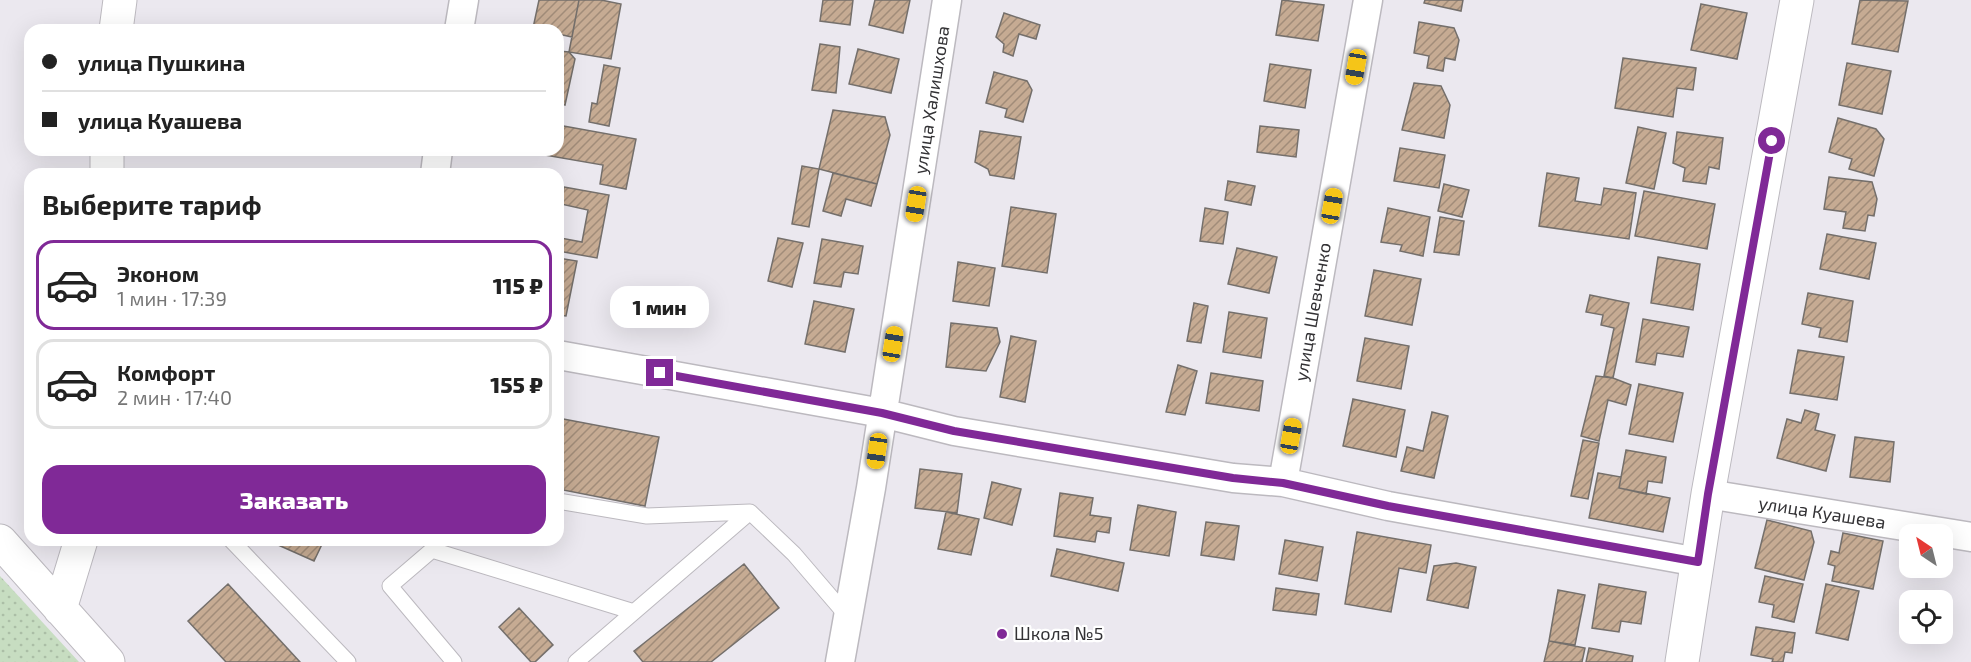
<!DOCTYPE html>
<html lang="ru">
<head>
<meta charset="utf-8">
<style>
	:root { --surface:#fff; --page:#f6f6f6; --text:#222; --muted:#767676; --line:#e0e0e0; --accent:#802997 }
	body { margin:0; font-family:"Exo 2",sans-serif; background:var(--page); color:var(--text); height:100vh; display:flex; flex-direction:column; font-size:22px; white-space:nowrap }
	* { box-sizing:border-box; margin:0 }
	p { font-size:20px; color:var(--muted) }
	.icon { flex:none; width:33px; height:33px; fill:none; stroke:currentColor; stroke-width:2; stroke-linecap:round; stroke-linejoin:round }
	.map { position:relative; flex:1; overflow:hidden }
	.sheet { position:absolute; left:24px; top:168px; width:540px; height:378px; display:flex; flex-direction:column; background:var(--surface); border-radius:18px; box-shadow:0 6px 24px #0002 }
	.sheet>* { flex:none }
	.banner { position:absolute; left:24px; top:24px; width:540px; height:132px; border-radius:18px; box-shadow:0 6px 24px #0002; display:grid; align-content:center; height:132px; padding:0 18px; background:var(--surface) }
	.needle { width:39px; rotate:325deg }
	.buttons { position:absolute; left:1899px; top:524px; display:grid; gap:12px }
	.buttons a { display:grid; place-items:center; width:54px; height:54px; border-radius:12px; background:var(--surface); box-shadow:0 6px 24px #0002; font-size:30px }
	.end { position:absolute; width:27px; height:27px; margin:-14px; border:8px solid #802997; background:#fff; box-shadow:0 0 0 3px #fff }
	.from { border-radius:50% }
	.bubble { position:absolute; height:42px; border-radius:18px; background:var(--surface); box-shadow:0 6px 24px #0002; font-size:20px; font-weight:800; line-height:42px; text-align:center }
	.car { position:absolute; width:18px; height:36px; margin:-18px -9px; border-radius:8px; box-shadow:0 0 4px 2px #0007; background:linear-gradient(#f5c518 24%,#345 0 40%,#f5c518 0 76%,#345 0 86%,#f5c518 0) }
	.banner b { display:flex; align-items:center; gap:21px; height:57px; font-size:22px }
	.banner b+b { border-top:2px solid var(--line) }
	.banner i { width:15px; height:15px; background:var(--text) }
	ul { padding:0; list-style:none }
	li { display:flex; align-items:center; gap:18px; height:90px; margin:0 12px 9px; padding:0 6px; border:3px solid var(--line); border-radius:18px }
	li div { flex:1 }
	li b { display:block; font-size:22px }
	li em { font-style:normal; font-weight:800 }
	li.active { border-color:var(--accent) }
	li>.icon { width:54px; height:54px; stroke-width:1.5 }
	h2 { padding:0 18px; font-size:27px; line-height:72px }
	.action { display:flex; gap:12px; margin-top:auto; padding:12px 18px }
	.action a { flex:1; height:69px; border-radius:18px; background:var(--accent); color:#fff; font-size:24px; font-weight:800; line-height:69px; text-align:center }
	.map>svg:first-child { display:block }
</style>
</head>
<body>
<div class="map">
<svg width="1971" height="662" viewBox="0 0 1971 662">
	<defs>
		<pattern id="green-dots" width="8" height="8" patternUnits="userSpaceOnUse" patternTransform="scale(1.5)"><rect width="8" height="8" fill="#c7ddc1"/><path d="M2 2h.1M6 6h.1" fill="none" stroke="#abbea6" stroke-width="1.8" stroke-linecap="round"/></pattern>
		<pattern id="building-hatch" width="6" height="6" patternUnits="userSpaceOnUse" patternTransform="scale(1.5)"><rect width="6" height="6" fill="#c6ab93"/><path d="M-1 1l2-2M0 6l6-6M5 7l2-2" fill="none" stroke="#a18c79"/></pattern>
	</defs>
	<rect width="100%" height="100%" fill="#ebe8ef"/>
	<path fill="url(#green-dots)" d="M0 576 79 662H0Z"/>
	<path fill="url(#building-hatch)" stroke="#746f6b" stroke-width="1.5" d="M539 0H579L572 37 558 34V30L533 28Z
		M579 0H601L621 4 611 59 569 52Z
		M823 0H853L850 25 820 21Z
		M875 0H910L903 33 869 25Z
		M1282 0 1324 5 1318 41 1276 35Z
		M1425 0H1463L1461 11 1424 3Z
		M1860 0 1908 1 1898 52 1852 44Z
		M1701 4 1747 13 1737 59 1691 50Z
		M1004 13 1040 25 1036 39 1019 34 1013 56 1003 52 1004 44 996 37Z
		M1419 22 1454 28 1459 40 1455 60 1445 58 1443 71 1427 68 1429 56 1414 53Z
		M820 44 840 47 836 93 812 90Z
		M858 49 899 59 891 93 849 84Z
		M558 51 569 52 575 59 565 105 558 103Z
		M1623 58 1696 68 1693 90 1677 88 1673 117 1615 108Z
		M1847 63 1891 71 1882 114 1839 105Z
		M1270 64 1311 70 1305 108 1264 101Z
		M604 65 620 68 609 126 589 122 592 103 597 104Z
		M994 72 1027 81 1032 90 1023 122 1005 117 1007 109 986 103Z
		M1414 83 1441 86 1450 105 1444 138 1402 130Z
		M833 110 885 117 890 135 877 184 819 169Z
		M1838 118 1876 129 1884 139 1874 176 1849 169 1852 159 1829 152Z
		M558 125 636 139 626 189 600 184 603 165 516 150H558Z
		M1260 126 1299 130 1296 157 1257 152Z
		M1638 127 1666 133 1654 189 1626 183Z
		M980 131 1021 137 1014 179 990 175 988 169 975 162Z
		M1677 132 1723 138 1719 169 1709 167 1706 184 1683 181 1685 168 1673 163Z
		M1400 148 1445 155 1439 188 1394 181Z
		M802 166 819 169 809 227 792 224Z
		M833 173 877 184 871 206 846 199 841 216 823 211Z
		M1547 173 1579 178 1575 201 1601 205 1604 188 1636 193 1629 239 1539 226Z
		M1829 177 1872 182 1877 199 1874 216 1868 215 1865 231 1843 228 1846 212 1824 209Z
		M1228 181 1255 186 1251 205 1225 200Z
		M1444 184 1469 190 1462 217 1438 211Z
		M564 187 609 195 597 258 558 251 561 238 582 242 588 210 561 204Z
		M1644 191 1715 204 1707 249 1635 236Z
		M1011 207 1056 214 1047 273 1002 266Z
		M1205 208 1228 212 1223 244 1200 241Z
		M1388 208 1430 217 1423 256 1400 251 1402 245 1381 242Z
		M1440 217 1464 221 1459 255 1434 252Z
		M1827 234 1876 243 1869 279 1820 269Z
		M778 238 803 243 792 287 768 281Z
		M822 239 863 246 858 274 844 272 841 287 814 283Z
		M1237 248 1277 257 1269 293 1228 284Z
		M1658 257 1700 264 1693 310 1651 303Z
		M558 258 577 261 566 316 558 315Z
		M958 262 995 268 989 306 953 301Z
		M1374 270 1421 279 1412 325 1365 316Z
		M1808 293 1853 301 1847 342 1819 337 1821 328 1802 324Z
		M1590 295 1629 303 1613 378 1604 376 1614 328 1601 325 1603 315 1586 312Z
		M814 301 854 309 845 352 805 344Z
		M1194 303 1208 306 1201 343 1187 341Z
		M1229 312 1267 318 1261 358 1223 352Z
		M1643 319 1689 327 1683 357 1657 353 1655 365 1636 362Z
		M951 323 997 328 1000 342 986 371 946 367Z
		M1011 336 1036 341 1025 402 1000 397Z
		M1365 338 1409 346 1401 389 1357 381Z
		M1798 350 1844 357 1837 400 1790 393Z
		M1178 365 1197 371 1185 415 1166 412Z
		M1211 373 1263 381 1259 411 1206 403Z
		M1596 376 1613 378 1631 385 1626 405 1608 400 1599 441 1581 436Z
		M1639 384 1683 393 1673 442 1629 434Z
		M1353 399 1405 410 1396 457 1343 446Z
		M1805 410 1819 414 1815 430 1835 435 1826 471 1777 458 1787 419 1801 423Z
		M1432 412 1448 416 1434 478 1401 471 1407 447 1423 451Z
		M558 418 659 437 645 506 558 489Z
		M1855 437 1894 442 1890 482 1850 477Z
		M1583 440 1599 443 1588 499 1571 496Z
		M1626 450 1666 457 1662 483 1648 481 1646 494 1619 488Z
		M920 469 962 474 957 513 915 508Z
		M1598 473 1621 477 1619 488 1670 498 1663 532 1589 518Z
		M992 482 1021 489 1012 525 984 518Z
		M1060 493 1093 498 1090 515 1111 518 1109 533 1097 531 1095 542 1054 536Z
		M1138 505 1176 512 1169 556 1130 550Z
		M946 512 979 519 971 555 938 549Z
		M1767 520 1811 531 1814 542 1804 580 1755 568Z
		M1206 522 1239 526 1234 560 1201 555Z
		M1357 532 1431 545 1426 573 1399 568 1391 612 1345 604Z
		M1843 533 1883 541 1873 589 1832 581 1835 566 1828 564 1831 551 1839 553Z
		M267 540H324L314 561Z
		M1285 540 1323 547 1317 581 1279 574Z
		M1057 549 1124 563 1118 591 1051 576Z
		M1456 563 1476 567 1468 608 1427 600 1434 566Z
		M744 564 779 608 711 662H643L634 651Z
		M1765 576 1803 584 1794 622 1772 617 1774 605 1759 602Z
		M228 584 300 662H226L188 621Z
		M1599 584 1646 592 1641 624 1621 621 1619 632 1592 628Z
		M1826 584 1859 591 1848 640 1816 633Z
		M1276 588 1319 594 1316 615 1273 610Z
		M1558 590 1585 595 1575 645 1549 641Z
		M519 608 553 645 535 662H531L499 627Z
		M1756 627 1795 633 1792 653 1785 652 1783 662H1772L1773 659 1751 655Z
		M1549 641 1585 648 1582 662H1544Z
		M1589 648 1633 656 1632 662H1586Z"/>
	<g fill="none" stroke-linecap="round" stroke-linejoin="round">
		<defs>
			<path id="lane" d="M558 501 647 516 750 512
				M231 540 348 662
				M454 662 390 586 432 550 634 612
				M576 662 750 512 794 554 848 617"/>
			<path id="street" d="M459 30 464 0
				M435 174 438 150
				M558 355 882 413 954 431 1233 478 1283 482 1388 506 1698 562
				M1283 482 1368 0
				M1708 494 1971 537
				M840 662 871 488 947 0"/>
			<path id="secondary" d="M116 30 120 0
				M107 174V150
				M0 541 108 662
				M60 609 81 540
				M1682 662 1708 494 1797 0"/>
		</defs>
		<use href="#lane" stroke="#bcb9bf" stroke-width="17"/>
		<use href="#street" stroke="#bcb9bf" stroke-width="31"/>
		<use href="#secondary" stroke="#bcb9bf" stroke-width="35"/>
		<use href="#lane" stroke="#fff" stroke-width="15"/>
		<use href="#street" stroke="#fff" stroke-width="28"/>
		<use href="#secondary" stroke="#fff" stroke-width="33"/>
	</g>
	<g fill="none" stroke-linecap="round" stroke-linejoin="round">
		<path stroke="#802997" stroke-width="8" d="M660 373 882 413 954 431 1233 478 1283 483 1388 506 1698 562 1708 494 1772 141"/>
	</g>
	<circle fill="#802997" stroke="#fff" stroke-width="2" cx="1002" cy="634" r="6"/>
	<g text-anchor="middle" stroke-width="4.5" stroke-linejoin="round" paint-order="stroke">
		<g font-size="18" fill="#333235" stroke="#fff">
			<text transform="translate(932 100) rotate(-81)" y="6">улица Халишхова</text>
			<text transform="translate(1313 312) rotate(-80)" y="6">улица Шевченко</text>
			<text transform="translate(1822 513) rotate(9)" y="6">улица Куашева</text>
		</g>
		<g font-size="18" fill="#333235" stroke="#fff" text-anchor="start">
			<text x="1014" y="640">Школа №5</text>
		</g>
	</g>
</svg>
<div class="buttons">
<a><svg class="needle" viewBox="-14 -14 28 28"><path d="M0-13l5 13h-10z" fill="#e53935"/><path d="M0 13l5-13h-10z" fill="#767676"/></svg></a>
<a><svg class="icon" aria-label="locate" viewBox="0 0 24 24"><circle cx="12" cy="12" r="6"/><path d="M12 2v4M12 18v4M2 12h4M18 12h4"/></svg></a>
</div>
<i class="end from" style="left:1772px;top:141px"></i>
<i class="end" style="left:660px;top:373px"></i>
<div class="bubble" style="left:610px;top:286px;width:99px">1 мин</div>
<i class="car" style="left:1356px;top:67px;rotate:190deg"></i>
<i class="car" style="left:916px;top:204px;rotate:189deg"></i>
<i class="car" style="left:1332px;top:206px;rotate:10deg"></i>
<i class="car" style="left:893px;top:344px;rotate:9deg"></i>
<i class="car" style="left:1291px;top:436px;rotate:10deg"></i>
<i class="car" style="left:877px;top:451px;rotate:188deg"></i>
<div class="banner">
<b><i class="from"></i>улица Пушкина</b>
<b><i></i>улица Куашева</b>
</div>
<section class="sheet">
<h2>Выберите тариф</h2>
<ul>
<li class="active"><svg class="icon" aria-label="car" viewBox="0 0 24 24"><path d="M5 17H2v-5l4-1 3-4h7l3 4 3 1v5h-3M9 17h6M6 11h13"/><circle cx="7" cy="17" r="2"/><circle cx="17" cy="17" r="2"/></svg><div><b>Эконом</b><p>1 мин · 17:39</p></div><em>115 ₽</em></li>
<li><svg class="icon" aria-label="car" viewBox="0 0 24 24"><path d="M5 17H2v-5l4-1 3-4h7l3 4 3 1v5h-3M9 17h6M6 11h13"/><circle cx="7" cy="17" r="2"/><circle cx="17" cy="17" r="2"/></svg><div><b>Комфорт</b><p>2 мин · 17:40</p></div><em>155 ₽</em></li>
</ul>
<div class="action"><a>Заказать</a></div>
</section>
</div>
</body>
</html>
